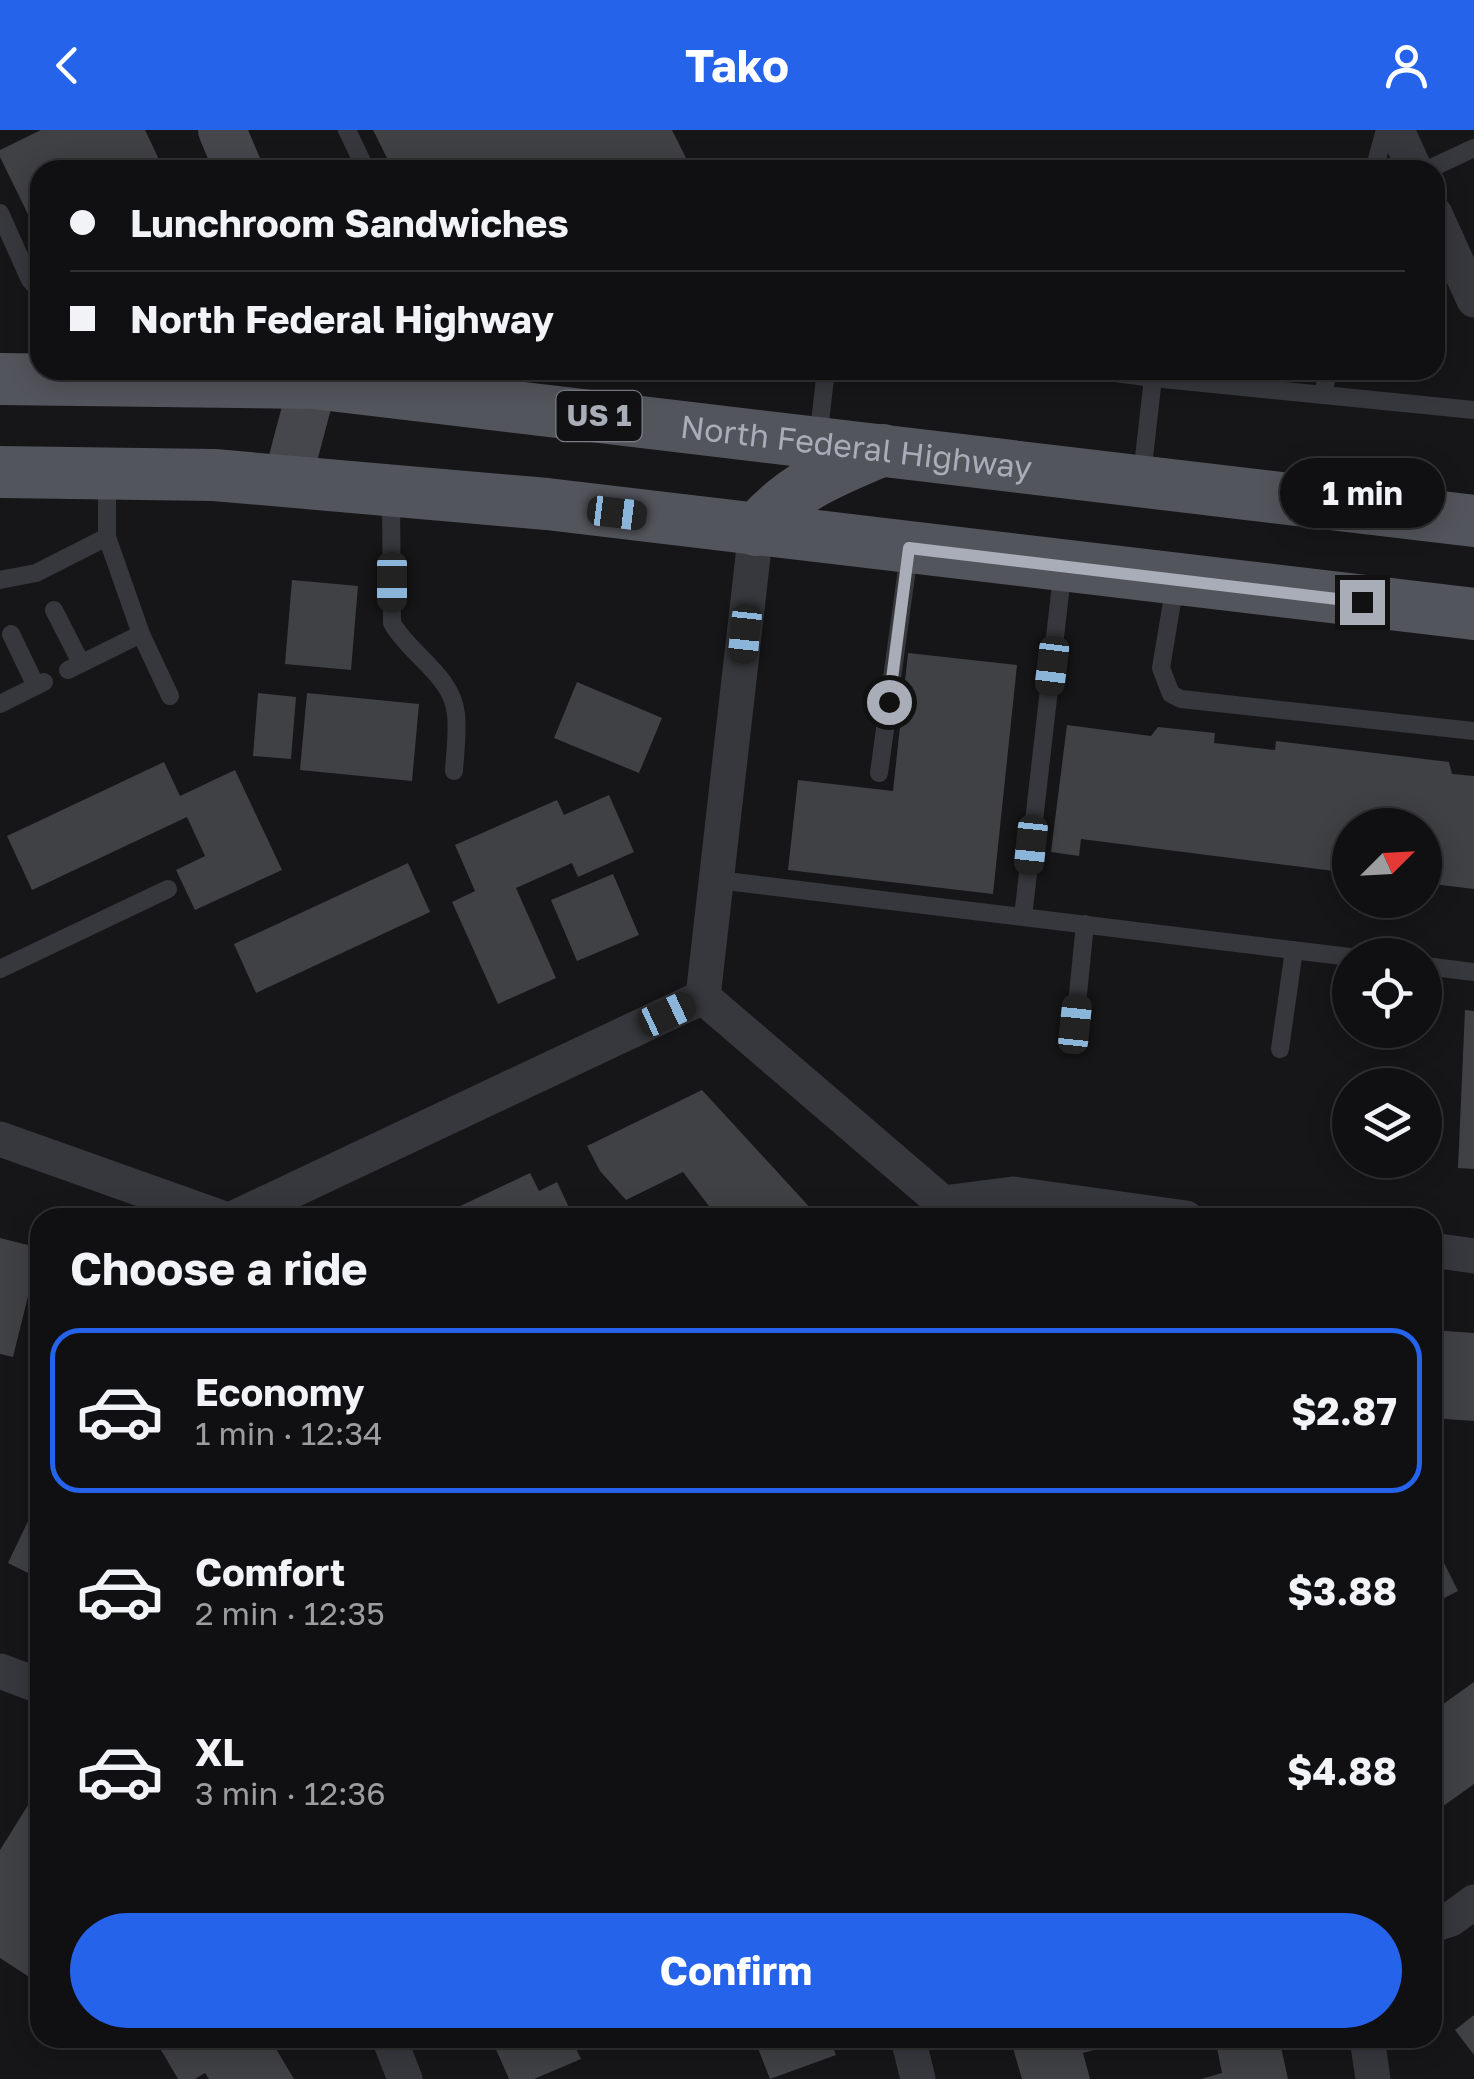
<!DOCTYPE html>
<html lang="en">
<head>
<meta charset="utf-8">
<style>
	:root { --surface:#101012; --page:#19191b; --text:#f1f3f6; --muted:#9c9d9f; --line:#303032; --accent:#2563eb }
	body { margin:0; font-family:"Golos Text",sans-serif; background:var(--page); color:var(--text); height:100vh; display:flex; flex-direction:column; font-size:38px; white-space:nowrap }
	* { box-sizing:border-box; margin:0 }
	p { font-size:32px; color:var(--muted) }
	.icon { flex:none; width:55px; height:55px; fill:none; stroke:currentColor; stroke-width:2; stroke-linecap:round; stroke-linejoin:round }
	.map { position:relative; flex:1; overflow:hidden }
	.sheet { position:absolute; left:30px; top:1078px; width:1412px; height:840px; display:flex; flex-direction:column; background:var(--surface); border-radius:30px; box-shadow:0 5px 25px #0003,0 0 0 2px var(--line) }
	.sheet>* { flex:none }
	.guide { position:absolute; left:30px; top:30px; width:1415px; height:220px; border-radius:30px; box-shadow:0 5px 25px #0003,0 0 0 2px var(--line); display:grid; align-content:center; height:220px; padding:0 40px; background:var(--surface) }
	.needle { width:65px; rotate:66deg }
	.tools { position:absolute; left:1332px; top:678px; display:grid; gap:20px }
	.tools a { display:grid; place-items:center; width:110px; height:110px; border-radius:50%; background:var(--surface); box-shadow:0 5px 25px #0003,0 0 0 2px var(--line); font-size:50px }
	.end { position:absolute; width:45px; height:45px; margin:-22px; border:12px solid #a8adb8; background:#111; box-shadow:0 0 0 5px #111 }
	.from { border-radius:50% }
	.bubble { position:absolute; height:70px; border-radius:35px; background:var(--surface); box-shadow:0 5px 25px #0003,0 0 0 2px var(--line); font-size:32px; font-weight:700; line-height:70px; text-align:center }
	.car { position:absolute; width:30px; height:60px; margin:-30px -15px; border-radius:12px; box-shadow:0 0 8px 2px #0007; background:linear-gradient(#222 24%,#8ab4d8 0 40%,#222 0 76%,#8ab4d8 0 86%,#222 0) }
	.guide b { display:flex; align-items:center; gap:35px; height:95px; font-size:38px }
	.guide b+b { border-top:2px solid var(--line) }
	.guide i { width:25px; height:25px; background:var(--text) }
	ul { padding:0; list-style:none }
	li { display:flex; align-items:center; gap:30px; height:165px; margin:0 20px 15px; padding:0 20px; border:5px solid transparent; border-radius:30px }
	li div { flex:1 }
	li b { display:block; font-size:38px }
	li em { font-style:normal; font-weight:700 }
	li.selected { border-color:var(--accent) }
	li>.icon { width:90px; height:90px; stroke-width:1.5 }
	h2 { padding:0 40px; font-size:45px; line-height:120px }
	.cta { display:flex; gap:20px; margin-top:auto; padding:20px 40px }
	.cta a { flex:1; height:115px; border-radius:60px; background:var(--accent); color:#fff; font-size:40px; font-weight:700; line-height:115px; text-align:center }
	header { display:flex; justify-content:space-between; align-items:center; height:130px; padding:0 40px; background:var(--accent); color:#fff; font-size:45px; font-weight:700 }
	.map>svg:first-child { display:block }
</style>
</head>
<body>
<header><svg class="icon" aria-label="back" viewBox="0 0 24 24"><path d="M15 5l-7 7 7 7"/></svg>Tako<svg class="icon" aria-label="person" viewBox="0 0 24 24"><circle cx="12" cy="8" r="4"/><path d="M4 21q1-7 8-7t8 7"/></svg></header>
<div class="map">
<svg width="1474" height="1949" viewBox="0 0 1474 1949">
	<rect width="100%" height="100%" fill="#161618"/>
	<path fill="#404145" d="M41 0H145L164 40H40V109L0 27V20Z
		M373 0H672L692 40H393Z
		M292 450 358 456 351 540 285 534Z
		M908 523 1017 535 993 764 788 740 798 650 893 661Z
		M577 552 662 588 639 643 554 608Z
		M258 563 296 567 291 629 253 626Z
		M307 563 419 574 412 651 300 640Z
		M1067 595 1151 606 1158 597 1215 603 1214 613 1275 620 1276 611 1449 632 1452 644 1474 646V759L1425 753V695H1350V743L1081 709 1079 726 1051 722Z
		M164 632 180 666 235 640 282 740 195 780 176 740 205 726 187 687 32 760 7 706Z
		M609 665 634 722 578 747 572 733 516 758 556 848 498 874 452 772 475 761 455 715 557 670 564 685Z
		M408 733 430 782 256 863 234 814Z
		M613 744 639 805 577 831 551 770Z
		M1465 880 1474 881V1039L1458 1038Z
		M702 960 814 1082 807 1088H718L683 1042 626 1070 600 1041 587 1016Z
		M530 1043 539 1061 557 1052 574 1088H435Z
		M0 1108 40 1118 13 1227 0 1224Z
		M1432 1200 1474 1203V1291L1432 1288Z
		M40 1366V1449L8 1433Z
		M1432 1409 1458 1461 1432 1474Z
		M1474 1552V1654L1432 1684V1582Z
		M30 1672 40 1679V1854L0 1828V1720Z
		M1474 1885V1925L1455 1900Z
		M154 1908H258L264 1917 272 1912 294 1949H209L205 1943 195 1949H178Z
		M491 1908H571L581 1929 534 1949H509Z
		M754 1908H829L836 1925 770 1949Z
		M1010 1908H1133V1909L1083 1923 1090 1949H1022Z
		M1215 1908H1279L1288 1949H1201L1222 1943Z"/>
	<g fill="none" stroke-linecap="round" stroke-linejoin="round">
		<path stroke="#37383d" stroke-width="18" d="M347 0 366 40
			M1374 40 1385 0
			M1427 40 1474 18
			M0 83 30 150 40 161
			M1094 240 1153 248
			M1323 265 1328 240
			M818 309 826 240
			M1142 345 1153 248 1474 280
			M107 347V407L141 504 170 566
			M391 366 392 493C410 525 452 545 456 584 458 603 455 623 454 641
			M0 450 36 443 107 407
			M1175 454 1161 538 1171 564 1181 569 1474 601
			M54 480 81 533
			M11 504 36 556
			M68 540 141 504
			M0 574 44 552
			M879 643 909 424
			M718 750 1350 827
			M1023 787 1063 437
			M1425 836 1474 842
			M0 839 168 759
			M1075 894 1085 794
			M1280 919 1294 820"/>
		<path stroke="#37383d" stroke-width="35" d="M1397 0 1415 40
			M1435 84 1474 170
			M703 867 756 400
			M703 867 943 1073 954 1088
			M0 1009 222 1088
			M943 1073 1013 1064 1186 1088
			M234 1088 703 867
			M1432 1120 1474 1126
			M0 1541 40 1556
			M1432 1795 1451 1789 1474 1772
			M389 1908 405 1949
			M908 1908 918 1949
			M1367 1908 1373 1949"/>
		<path stroke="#45474d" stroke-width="48" d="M222 0 239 40
			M287 351 313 253 309 240"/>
		<g stroke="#53555c" stroke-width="52">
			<path id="s1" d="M0 249 313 253 1474 391"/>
			<path d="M0 342 214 345 547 374 1474 484"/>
			<path d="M756 400C793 356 831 342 883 320"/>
		</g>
	</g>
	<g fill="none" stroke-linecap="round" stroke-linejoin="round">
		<path stroke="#a8adb8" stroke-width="12" d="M889 572 909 418 1362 472"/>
	</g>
	<g text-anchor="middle" stroke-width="10" stroke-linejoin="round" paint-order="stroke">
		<rect fill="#111113" stroke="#7b7e86" stroke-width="2.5" x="556.5" y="261" width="85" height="50" rx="8"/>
		<g font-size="30" font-weight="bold" fill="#a8adb8">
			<text x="599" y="296">US 1</text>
		</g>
		<g font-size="32" fill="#a8adb8" stroke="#111113">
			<text dy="11" stroke="none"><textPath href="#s1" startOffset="860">North Federal Highway</textPath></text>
		</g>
	</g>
</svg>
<div class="tools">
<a><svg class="needle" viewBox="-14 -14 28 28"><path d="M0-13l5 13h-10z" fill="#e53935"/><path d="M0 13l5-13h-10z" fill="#9c9d9f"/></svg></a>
<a><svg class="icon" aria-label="locate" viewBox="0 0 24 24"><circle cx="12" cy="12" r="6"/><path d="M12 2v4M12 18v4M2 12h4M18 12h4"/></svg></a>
<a><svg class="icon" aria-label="layers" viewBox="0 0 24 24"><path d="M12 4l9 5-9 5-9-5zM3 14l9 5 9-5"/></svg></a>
</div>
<i class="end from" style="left:889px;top:572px"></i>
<i class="end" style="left:1362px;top:472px"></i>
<div class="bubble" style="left:1280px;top:328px;width:165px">1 min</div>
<i class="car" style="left:617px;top:383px;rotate:97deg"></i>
<i class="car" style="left:392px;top:452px;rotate:180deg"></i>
<i class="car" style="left:745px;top:504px;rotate:186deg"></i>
<i class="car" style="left:1052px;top:536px;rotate:187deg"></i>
<i class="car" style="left:1031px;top:715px;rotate:186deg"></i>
<i class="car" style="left:667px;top:884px;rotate:65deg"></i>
<i class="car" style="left:1075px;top:894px;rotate:6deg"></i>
<div class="guide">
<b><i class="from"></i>Lunchroom Sandwiches</b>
<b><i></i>North Federal Highway</b>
</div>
<section class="sheet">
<h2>Choose a ride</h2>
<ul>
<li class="selected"><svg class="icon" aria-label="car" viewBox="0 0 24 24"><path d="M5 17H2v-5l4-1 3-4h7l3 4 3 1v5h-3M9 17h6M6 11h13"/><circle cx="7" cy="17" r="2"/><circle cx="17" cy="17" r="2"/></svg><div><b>Economy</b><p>1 min · 12:34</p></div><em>$2.87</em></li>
<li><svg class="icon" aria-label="car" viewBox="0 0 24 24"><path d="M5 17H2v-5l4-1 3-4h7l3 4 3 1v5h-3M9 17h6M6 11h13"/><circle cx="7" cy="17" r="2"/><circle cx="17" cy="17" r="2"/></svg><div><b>Comfort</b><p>2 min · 12:35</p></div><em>$3.88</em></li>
<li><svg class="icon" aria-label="car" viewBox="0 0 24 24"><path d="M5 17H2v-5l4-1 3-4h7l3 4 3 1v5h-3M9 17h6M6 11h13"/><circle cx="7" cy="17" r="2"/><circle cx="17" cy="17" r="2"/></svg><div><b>XL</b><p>3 min · 12:36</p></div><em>$4.88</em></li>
</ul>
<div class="cta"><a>Confirm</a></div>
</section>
</div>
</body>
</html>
